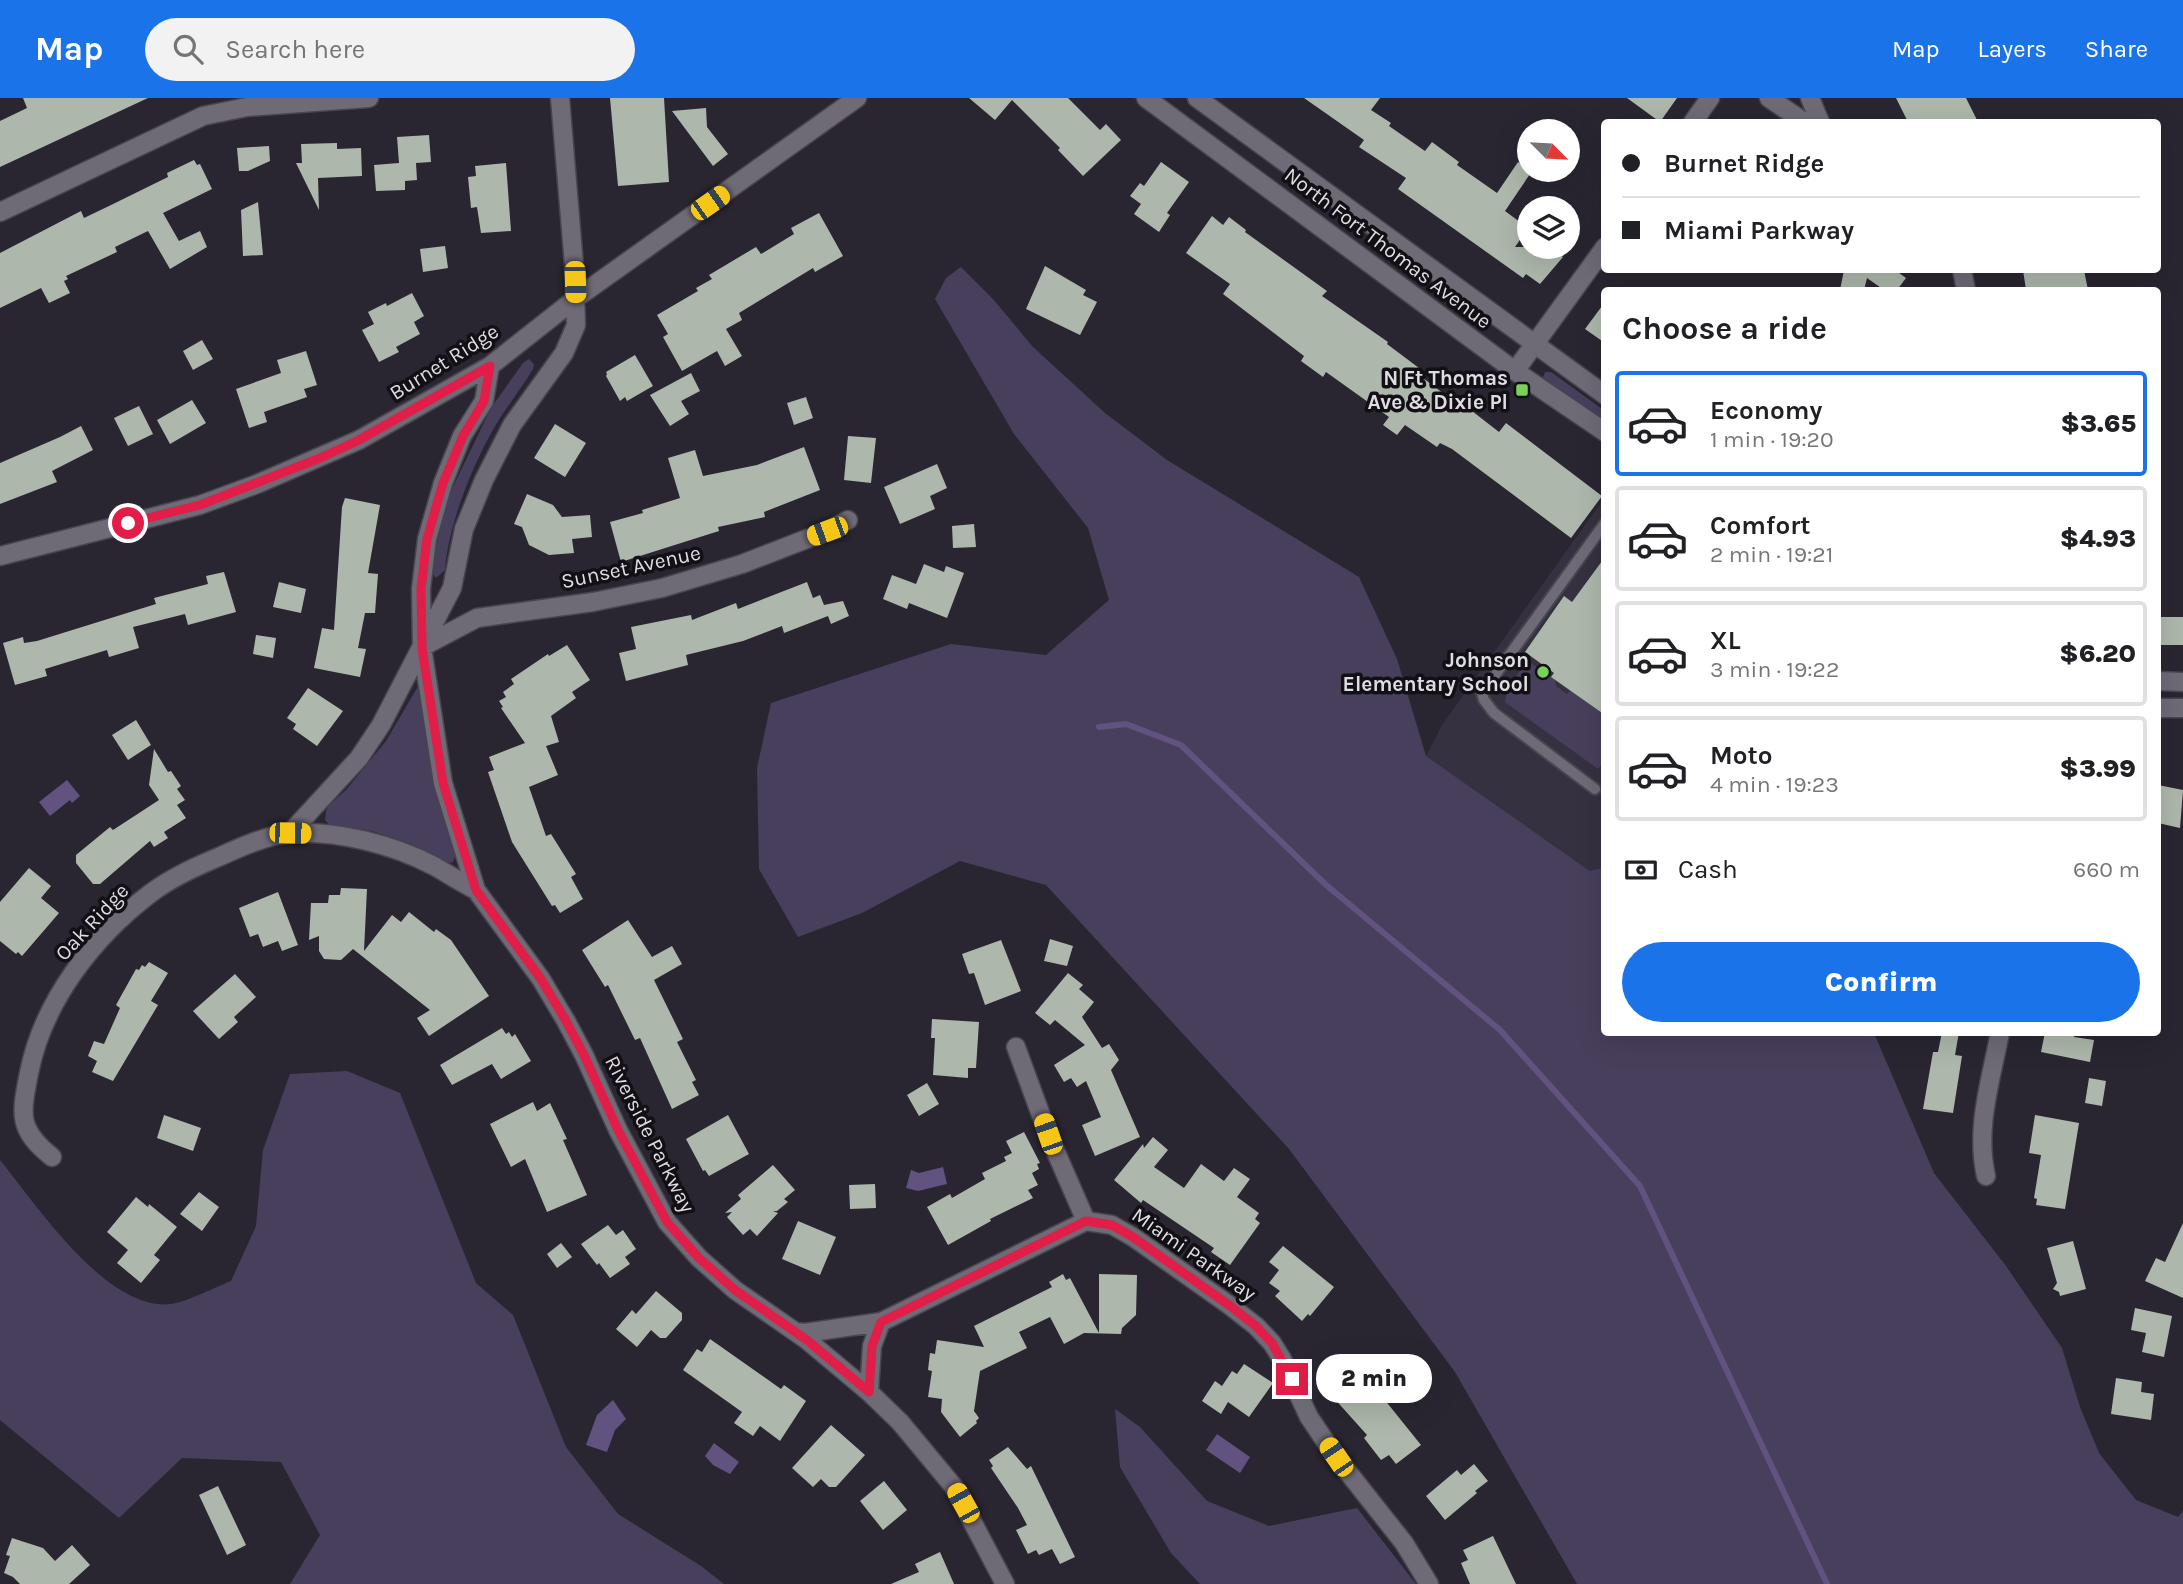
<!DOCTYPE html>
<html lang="en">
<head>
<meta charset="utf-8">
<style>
	:root { --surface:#fff; --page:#f2f2f2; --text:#202124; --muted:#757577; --line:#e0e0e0; --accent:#1a73e8 }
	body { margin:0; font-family:Karla,sans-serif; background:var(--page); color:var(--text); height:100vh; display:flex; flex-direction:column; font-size:26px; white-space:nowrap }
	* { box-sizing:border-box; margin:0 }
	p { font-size:23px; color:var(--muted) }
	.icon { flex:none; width:38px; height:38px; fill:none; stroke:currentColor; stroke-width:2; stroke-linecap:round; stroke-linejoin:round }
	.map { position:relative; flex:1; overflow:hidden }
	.side { position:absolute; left:1601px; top:189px; width:560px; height:749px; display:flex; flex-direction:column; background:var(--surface); border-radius:7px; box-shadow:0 7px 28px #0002 }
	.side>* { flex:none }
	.guide { position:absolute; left:1601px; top:21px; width:560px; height:154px; border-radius:7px; box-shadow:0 7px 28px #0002; display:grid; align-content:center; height:154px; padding:0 21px; background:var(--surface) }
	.needle { width:46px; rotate:114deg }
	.fabs { position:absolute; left:1517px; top:21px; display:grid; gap:14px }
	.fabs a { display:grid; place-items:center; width:63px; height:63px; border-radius:50%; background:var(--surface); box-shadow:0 7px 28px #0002; font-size:35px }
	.end { position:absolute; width:32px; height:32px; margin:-16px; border:9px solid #e11d48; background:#fff; box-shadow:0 0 0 4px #fff }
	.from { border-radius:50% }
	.bubble { position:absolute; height:49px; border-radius:24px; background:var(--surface); box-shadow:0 7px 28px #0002; font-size:23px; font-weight:800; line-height:49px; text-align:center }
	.car { position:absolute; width:21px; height:42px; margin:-21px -10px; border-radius:9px; box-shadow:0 0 5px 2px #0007; background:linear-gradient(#f5c518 24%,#345 0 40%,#f5c518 0 76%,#345 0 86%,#f5c518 0) }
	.guide b { display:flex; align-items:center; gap:24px; height:66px; font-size:26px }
	.guide b+b { border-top:2px solid var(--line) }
	.guide i { width:18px; height:18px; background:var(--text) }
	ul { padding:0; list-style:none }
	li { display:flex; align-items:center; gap:21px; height:105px; margin:0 14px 10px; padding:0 7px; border:4px solid var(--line); border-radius:7px }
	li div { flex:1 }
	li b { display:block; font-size:26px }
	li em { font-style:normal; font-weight:800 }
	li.current { border-color:var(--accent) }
	li>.icon { width:63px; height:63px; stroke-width:1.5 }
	h2 { padding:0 21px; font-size:32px; line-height:84px }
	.pay { display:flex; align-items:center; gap:18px; height:77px; padding:0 21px; font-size:26px }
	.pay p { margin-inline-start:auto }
	.primary-button { display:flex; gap:14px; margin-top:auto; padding:14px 21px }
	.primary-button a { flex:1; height:80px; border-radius:42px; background:var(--accent); color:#fff; font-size:28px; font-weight:800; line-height:80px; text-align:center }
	header { display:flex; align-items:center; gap:42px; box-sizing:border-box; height:98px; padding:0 35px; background:var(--accent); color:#fff }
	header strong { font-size:33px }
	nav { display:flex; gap:38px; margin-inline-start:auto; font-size:24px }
	.search { width:490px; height:63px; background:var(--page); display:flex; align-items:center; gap:18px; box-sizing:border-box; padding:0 24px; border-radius:38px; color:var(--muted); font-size:26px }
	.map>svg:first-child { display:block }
</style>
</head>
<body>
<header>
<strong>Map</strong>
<div class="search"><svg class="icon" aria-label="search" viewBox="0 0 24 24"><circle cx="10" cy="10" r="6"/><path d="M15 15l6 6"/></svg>Search here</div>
<nav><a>Map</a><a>Layers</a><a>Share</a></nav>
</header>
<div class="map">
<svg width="2183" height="1486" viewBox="0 0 2183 1486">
	<rect width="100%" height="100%" fill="#292631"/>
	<path fill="#353140" d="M1605 399V769L1590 773 1426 658 1442 627Z"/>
	<path fill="#483f5c" d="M961 169 993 201 1033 249 1105 315 1167 362 1359 479 1397 561 1426 658 1590 773 1605 769V934L1874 935 1934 1075 2006 1168 2062 1250 2080 1309 2099 1355 2136 1402 2178 1419 2183 1413V1486H1577L1455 1274 1289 1051 1046 787 960 763 862 815 798 839 759 771 757 670 771 605 951 546 1046 557 1109 502 1088 430 1014 336 935 201 946 180Z
		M529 261 534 266 533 271C519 294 501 316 489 339 469 376 448 430 445 472L436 480 430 472 449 397 491 310 523 265Z
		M1545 274H1551L1605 313V328L1542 282Z
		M1528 563 1555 582 1556 588 1567 596 1570 592 1605 617V662L1598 671 1505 604 1508 588Z
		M417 590 422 594 435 687 456 756 453 764 449 765 411 746 372 733 330 727 325 722 326 713 329 707 346 692 386 643Z
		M347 973 400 995 476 1185 513 1217 566 1349 618 1416 701 1468 724 1486H290L320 1437 281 1364 182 1360 119 1420 0 1322V1062C36 1106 107 1214 171 1206 186 1204 216 1189 231 1183L256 1128 263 1052 290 976Z
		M1115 1311 1140 1329 1207 1403 1269 1428 1357 1410 1416 1486H1200L1171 1455 1120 1369Z"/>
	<path fill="#61527f" d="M67 682 80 698 72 705 70 702 50 718 39 704Z
		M943 1069 947 1086 918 1093 906 1090 911 1072 919 1075Z
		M613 1302 626 1321 615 1332 607 1354 586 1347 597 1317Z
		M1217 1336 1250 1359 1240 1375 1206 1352Z
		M714 1345 739 1364 730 1376 713 1367 705 1358Z"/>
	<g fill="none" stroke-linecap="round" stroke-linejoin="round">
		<path stroke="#61527f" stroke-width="6" d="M1099 629 1126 626 1181 647 1325 786 1500 932 1640 1088 1827 1486"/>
	</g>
	<path fill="#adb7ab" d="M23 0H148L0 69V23L27 10Z
		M610 0H664L669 84 618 88Z
		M969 0H1068L1100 32 1106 26 1121 42 1083 78 1058 52 1060 50 1012 2 995 22Z
		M1304 0H1380L1371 12 1391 25 1389 28 1425 53 1432 44 1459 64 1457 67 1497 95 1518 64 1532 73 1505 113 1528 130 1515 149H1563L1558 155 1563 159 1540 186 1526 176 1523 180 1398 91 1406 80 1359 49 1364 42Z
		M1627 0H1677L1660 24Z
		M1896 0H1966L1978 24H1908Z
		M706 10 707 29 728 56 713 68 672 13Z
		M429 37 431 64 416 65 417 82 405 83V92L376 93 374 67 399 65 397 39Z
		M337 45V51L361 50 362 78 318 80 319 112 296 65H302L301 46Z
		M269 48 270 63 248 73H239L237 50Z
		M194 62 197 67 200 66 212 91 163 115 179 143 200 133 207 149 170 171 148 133 115 149 117 154 66 178 68 181 64 183 70 195 49 205 41 190 0 210V155L81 113 84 120 109 108 168 79 167 75Z
		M1161 64 1189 84 1167 115 1170 117 1159 134 1134 116 1141 106 1130 98 1140 85 1144 88Z
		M506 65 511 133 481 135 477 109 471 110 468 79 476 78 475 68Z
		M258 104 263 157 243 158 241 112Z
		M819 115 843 158 815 174 813 170 739 215 742 222 726 231 742 258 725 268 717 253 682 273 663 239 668 236 657 217 698 193 696 190 712 181 709 177 756 149 761 156 794 136 791 130Z
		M1212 118 1223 127 1229 119 1246 132 1245 134 1327 193 1322 198 1388 244 1387 246 1427 276 1423 280 1452 302 1455 298 1474 311 1472 313 1499 334 1506 325 1602 398 1571 440 1452 351 1440 345 1437 349 1405 327 1397 337 1383 327 1389 319 1326 274 1323 279 1301 263 1304 258 1223 196 1230 186 1186 155Z
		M445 148 448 170 423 174 420 151Z
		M1045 168 1086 192 1083 197 1097 204 1080 237 1026 211Z
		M1844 172H1895L1906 180 1897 192H1884L1867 180 1864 192H1840Z
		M2023 172H2084L2088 192H2026Z
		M412 195 424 218 414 224 420 236 396 249 399 254 379 264 362 232 374 226 368 214 386 205 387 208Z
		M1605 204V245L1585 231Z
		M202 242 213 261 193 272 183 253Z
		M306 253 317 287 304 291 307 299 264 314 267 324 249 330 236 291 281 275 277 262Z
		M635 257 653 288 627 303 625 299 620 303 606 278 607 276 606 274Z
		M691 275 700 293 681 303 689 316 670 328 650 297Z
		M806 299 813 320 794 327 787 305Z
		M192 302 206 325 170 346 157 322Z
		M139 308 153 336 128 348 114 320Z
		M555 326 586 345 565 379 534 360Z
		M81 328 93 352 52 373 57 384 0 406V365L60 339Z
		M848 338 876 340 871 385 844 382Z
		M804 349 820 392 764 414 765 419 718 429 719 433 621 464 610 424 643 415 642 412 680 400 668 360 695 352 703 378 757 367Z
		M937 366 947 390 930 398 935 411 900 426 884 389Z
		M527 396 553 407 562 419 590 417 592 439 572 441 574 455 549 457 529 447 522 429 514 426Z
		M345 400 380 407 368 475 378 476 375 515H365L358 550 366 551 360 579 314 570 322 530 334 532 342 409Z
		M974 426 976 449 953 450 952 428Z
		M1605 459V617L1551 579 1554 575 1525 554 1564 498 1572 504Z
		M924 466 944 474 946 468 964 475 947 520 909 505 907 511 883 501 892 477 916 486Z
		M224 474 236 514 188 527 185 516 133 529 139 550 109 559 107 552 45 571 47 578 15 587 3 545 23 539 24 545 37 543 156 506 154 500 208 486 206 478Z
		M279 484 306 491 301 515 273 509Z
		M807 484 813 500 820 497 824 507 843 503 849 518 831 526 828 518 784 535 782 528 743 543 686 557 688 567 626 583 619 555 636 551 631 529 691 517 692 522 736 505 738 511Z
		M2158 519H2183V547H2158Z
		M256 537 276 540 273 560 253 556Z
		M567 547 590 582 572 594 576 600 551 618 559 644 546 648 558 677 529 689 546 738 551 736 576 776 571 779 583 801 560 815 555 807 552 808 512 744 488 674 494 672 489 659 525 645 501 610 503 609 499 603 506 599 503 594 514 586 511 581 548 556 549 558Z
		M308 590 343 613 317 648 293 631 296 626 287 620Z
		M136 622 151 647 128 662 112 637Z
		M154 651 168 674 171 673 181 688 177 691 185 702 177 707 186 720 164 734 168 740 154 749 150 743 100 786H93L76 765V757L110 729 113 732 159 702 149 687Z
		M2158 687 2183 692 2180 730 2158 725Z
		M29 770 51 788 41 800 59 815 22 858 18 854 16 856 0 843V804Z
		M341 790 367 791 364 853 392 817 401 824 409 814 434 834 436 831 451 842 489 898 429 938 417 920 430 912 353 851 341 862 324 861 319 853V838L309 842 311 805H328L329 797H340Z
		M278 794 298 847 282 853 278 843 263 849 258 836 250 839 239 810Z
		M628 822 652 859 672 848 682 866 654 882 683 941 677 944 696 982 692 984 699 997 672 1011 640 940 635 942 608 887 605 889 582 852Z
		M1050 841 1073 848 1067 868 1044 863Z
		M1001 842 1021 893 985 907 974 875 969 876 962 856Z
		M149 864 168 875 151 903 158 907 113 983 92 974 97 963 88 958 94 943 104 946 120 910 116 907 136 871 139 872 142 867 145 869Z
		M1068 875 1083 887 1079 891 1094 904 1082 919 1102 950 1109 946 1119 962 1111 972 1140 1039 1095 1058 1082 1027 1101 1019 1086 983 1077 989 1071 980 1064 984 1054 967 1085 947 1055 922 1050 927 1035 915Z
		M235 876 256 899 234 919 238 924 219 941 193 913Z
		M932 921 979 924 976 970H968V980L933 977 935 940H931Z
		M502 930 506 936 509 934 512 939 515 936 531 963 501 981 492 966 452 987 440 967Z
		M1942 934H1959L1955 957 1962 958 1953 1015 1923 1011 1933 954H1938Z
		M2045 934H2075L2074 939 2094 942 2090 964 2041 954Z
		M2089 980 2106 983 2102 1008 2085 1005Z
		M927 985 939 1006 919 1018 907 997Z
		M533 1004 537 1013 550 1005 567 1041 563 1042 587 1097 547 1114 525 1061 511 1069 490 1026Z
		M164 1017 201 1030 193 1053 157 1040Z
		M728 1017 749 1056 709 1078 705 1072 703 1073 686 1041Z
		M2035 1017 2079 1025 2065 1111 2036 1107 2037 1101 2034 1100 2041 1057 2029 1055Z
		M1024 1034 1040 1065 1037 1066 1039 1071 1032 1075 1038 1087 1028 1092 1033 1100 990 1121 991 1123 948 1147 927 1109 950 1096 952 1100 985 1081 982 1075 1006 1063 1004 1059 1012 1055 1006 1043Z
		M1153 1039 1168 1052 1154 1069 1184 1090 1201 1066 1224 1083 1234 1070 1250 1081 1237 1099 1259 1115 1255 1121 1260 1125 1230 1167 1211 1154 1214 1150 1143 1102 1141 1105 1114 1082 1143 1046 1144 1050Z
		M773 1067 795 1092 784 1101 788 1104 777 1113H773L778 1115 757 1138 750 1131 743 1137 727 1119 732 1114 725 1115 741 1101 738 1097Z
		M875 1086 876 1110 850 1111 849 1087Z
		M199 1094 219 1109 202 1133 180 1116Z
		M136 1099 148 1109 149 1106 177 1129 154 1157 160 1162 141 1185 117 1165 128 1152 107 1134Z
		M798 1123 836 1139 820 1177 782 1161Z
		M2183 1125V1200L2145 1183 2156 1160 2165 1164Z
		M608 1127 616 1137 623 1132 636 1151 625 1159 630 1166 610 1180 599 1165 597 1167 581 1146Z
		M2073 1143 2086 1191 2060 1198 2059 1194 2053 1191 2057 1185 2047 1150Z
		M561 1145 572 1159 557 1170 547 1156Z
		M1283 1148 1334 1189 1310 1218 1308 1216 1302 1223 1275 1198 1280 1193 1269 1185 1279 1172 1269 1164Z
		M1063 1176 1066 1182 1070 1180 1099 1235V1176L1137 1177 1136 1217 1122 1230 1121 1236 1084 1235 1064 1246 1050 1219 1019 1234 1027 1250 980 1273 974 1313 979 1320 976 1323 977 1325 960 1339 941 1314 942 1301 928 1299 932 1273 928 1272 930 1255 935 1256 937 1242 984 1249 974 1228 1052 1189 1049 1184Z
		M656 1193 682 1215V1222L666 1240H660L651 1232 637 1249 616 1231 632 1212 636 1216Z
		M2135 1210 2172 1218 2164 1259 2142 1254 2146 1235 2131 1232Z
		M710 1241 781 1291 784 1287 806 1303 780 1343 760 1328 753 1338 734 1325 742 1314 683 1272 697 1251 702 1254Z
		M1358 1260 1378 1283 1374 1287 1376 1291 1421 1347 1396 1366 1389 1357 1381 1362 1364 1340 1367 1337 1324 1289Z
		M1244 1266 1273 1285 1249 1319 1228 1304 1221 1316 1202 1303 1215 1283 1222 1288 1232 1273 1237 1276Z
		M2116 1280 2142 1284 2141 1294 2154 1296 2151 1322 2111 1316Z
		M831 1327 865 1357 836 1389H829L821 1381 813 1389 792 1370Z
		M1008 1349 1027 1371 1031 1368 1075 1459 1060 1466 1052 1451 1039 1457 1036 1452 1028 1456 1016 1432 1027 1427 1018 1410 991 1370 993 1368 989 1362Z
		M1474 1366 1488 1383 1475 1393 1477 1395 1445 1422 1426 1398 1457 1372 1461 1377Z
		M884 1383 907 1412 883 1432 860 1403Z
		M218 1388 246 1447 227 1457 199 1397Z
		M1493 1438 1516 1486H1470L1461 1465 1468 1462 1463 1452Z
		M12 1440 43 1450 55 1463 72 1447 90 1467 69 1486H20L13 1479 4 1475 10 1458 6 1457Z
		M940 1454 954 1486H891L919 1474 915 1466Z"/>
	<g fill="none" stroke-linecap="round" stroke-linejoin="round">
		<defs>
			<path id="service" d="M1595 691 1494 615 1484 602 1482 595 1605 425"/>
			<path id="minor" d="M1769 0 1804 24
				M1810 0 1820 24
				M1693 24 1710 0
				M0 114 203 18 247 9 369 0
				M1962 172 1966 192
				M490 268 484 303 462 338 443 385 427 441 421 491 422 549 443 685 476 792 541 881 566 923 584 957 618 1032 667 1124 699 1160 735 1192 807 1242 869 1294 900 1324 954 1389 1005 1486
				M1515 273 1605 149
				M0 458 200 407 257 386 359 342 490 268 575 201 857 0
				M422 549 477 520 593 504 662 490 742 466 827 433 848 422
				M290 735 359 660 381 627 452 490 464 431 484 382 512 327 564 255 576 227 574 167 560 0
				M1016 949 1048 1036 1086 1123
				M52 1059C17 1031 21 1016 29 975 43 903 94 838 151 795 172 779 197 768 221 758 243 748 268 737 291 735 339 733 392 746 434 768 448 776 462 785 476 792
				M1986 1078C1975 1030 1991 982 2000 934
				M796 1234 805 1235 881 1224 1086 1123 1112 1127 1133 1139 1229 1207 1256 1228 1272 1245 1282 1261 1309 1319 1336 1359 1404 1445 1429 1486
				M869 1294 872 1248 881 1224"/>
			<path id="tertiary" d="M1146 0 1515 273 1605 334
				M1197 0 1605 297
				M2158 583 2183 584
				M2158 610H2183"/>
		</defs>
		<use href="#service" stroke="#47454e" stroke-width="14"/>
		<use href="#minor" stroke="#47454e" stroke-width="21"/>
		<use href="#tertiary" stroke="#47454e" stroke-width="21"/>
		<use href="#service" stroke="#6e6a76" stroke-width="10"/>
		<use href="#minor" stroke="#6e6a76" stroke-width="18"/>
		<use href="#tertiary" stroke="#6e6a76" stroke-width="18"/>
	</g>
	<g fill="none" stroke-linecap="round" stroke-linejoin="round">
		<path stroke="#e11d48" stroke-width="9" d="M128 425 200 407 320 360 359 342 490 268 484 303 463 338 443 385 427 441 421 491 422 550 443 685 476 792 541 881 566 923 584 957 618 1032 667 1124 699 1160 735 1192 807 1242 869 1294 872 1248 881 1224 1086 1123 1112 1127 1133 1139 1229 1207 1256 1228 1272 1245 1292 1281"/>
	</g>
	<g fill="#78d259" stroke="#121015" stroke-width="2.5">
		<rect x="1515" y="285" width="14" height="14" rx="3.5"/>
		<circle cx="1543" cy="574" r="7"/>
	</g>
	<g text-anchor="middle" stroke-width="7" stroke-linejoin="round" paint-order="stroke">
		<g font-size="21" fill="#dfdde4" stroke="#121015">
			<text transform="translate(1388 150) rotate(37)" y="7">North Fort Thomas Avenue</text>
			<text transform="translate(444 264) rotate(-32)" y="7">Burnet Ridge</text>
			<text transform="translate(631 469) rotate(-12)" y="7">Sunset Avenue</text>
			<text transform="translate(92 824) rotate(-47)" y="7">Oak Ridge</text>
			<text transform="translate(650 1036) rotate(63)" y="7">Riverside Parkway</text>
			<text transform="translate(1194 1156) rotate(35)" y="7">Miami Parkway</text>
		</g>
		<g font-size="21" font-weight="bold" fill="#dfdde4" stroke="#121015" text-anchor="end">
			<text x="1508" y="287">N Ft Thomas<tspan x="1508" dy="24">Ave &amp; Dixie Pl</tspan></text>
			<text x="1529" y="569">Johnson<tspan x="1529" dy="24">Elementary School</tspan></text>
		</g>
	</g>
</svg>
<div class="fabs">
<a><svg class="needle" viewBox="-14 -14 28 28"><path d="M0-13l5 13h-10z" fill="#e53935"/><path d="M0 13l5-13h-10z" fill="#757577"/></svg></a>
<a><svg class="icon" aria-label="layers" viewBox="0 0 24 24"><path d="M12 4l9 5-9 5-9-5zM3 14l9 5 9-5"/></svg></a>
</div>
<i class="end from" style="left:128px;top:425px"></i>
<i class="end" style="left:1292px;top:1281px"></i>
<div class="bubble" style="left:1316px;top:1256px;width:116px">2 min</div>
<i class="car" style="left:710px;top:105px;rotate:55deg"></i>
<i class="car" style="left:575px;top:184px;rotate:178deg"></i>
<i class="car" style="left:827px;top:433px;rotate:250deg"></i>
<i class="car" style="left:290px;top:735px;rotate:91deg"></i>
<i class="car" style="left:1048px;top:1036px;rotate:341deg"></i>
<i class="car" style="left:1336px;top:1359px;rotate:326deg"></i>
<i class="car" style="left:963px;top:1405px;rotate:331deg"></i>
<div class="guide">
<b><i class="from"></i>Burnet Ridge</b>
<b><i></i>Miami Parkway</b>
</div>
<section class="side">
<h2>Choose a ride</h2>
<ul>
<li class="current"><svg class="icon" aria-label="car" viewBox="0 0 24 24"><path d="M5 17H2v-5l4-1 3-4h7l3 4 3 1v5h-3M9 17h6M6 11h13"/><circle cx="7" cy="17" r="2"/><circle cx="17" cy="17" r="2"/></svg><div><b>Economy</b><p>1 min · 19:20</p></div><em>$3.65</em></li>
<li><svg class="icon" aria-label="car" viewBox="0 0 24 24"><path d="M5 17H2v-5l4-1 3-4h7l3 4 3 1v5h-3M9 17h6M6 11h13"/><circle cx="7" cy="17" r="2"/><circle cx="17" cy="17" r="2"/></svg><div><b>Comfort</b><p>2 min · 19:21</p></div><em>$4.93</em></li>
<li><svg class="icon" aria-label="car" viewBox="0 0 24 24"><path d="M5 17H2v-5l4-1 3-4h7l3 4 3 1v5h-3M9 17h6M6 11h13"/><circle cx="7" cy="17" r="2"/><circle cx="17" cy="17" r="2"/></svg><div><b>XL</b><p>3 min · 19:22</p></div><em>$6.20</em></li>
<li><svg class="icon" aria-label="car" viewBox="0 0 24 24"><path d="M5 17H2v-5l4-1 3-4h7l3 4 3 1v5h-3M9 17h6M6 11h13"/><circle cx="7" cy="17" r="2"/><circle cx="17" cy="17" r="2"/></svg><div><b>Moto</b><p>4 min · 19:23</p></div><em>$3.99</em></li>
</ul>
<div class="pay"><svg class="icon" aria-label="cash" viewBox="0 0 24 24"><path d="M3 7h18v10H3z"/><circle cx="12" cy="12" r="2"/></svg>Cash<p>660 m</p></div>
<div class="primary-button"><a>Confirm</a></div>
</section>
</div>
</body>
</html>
